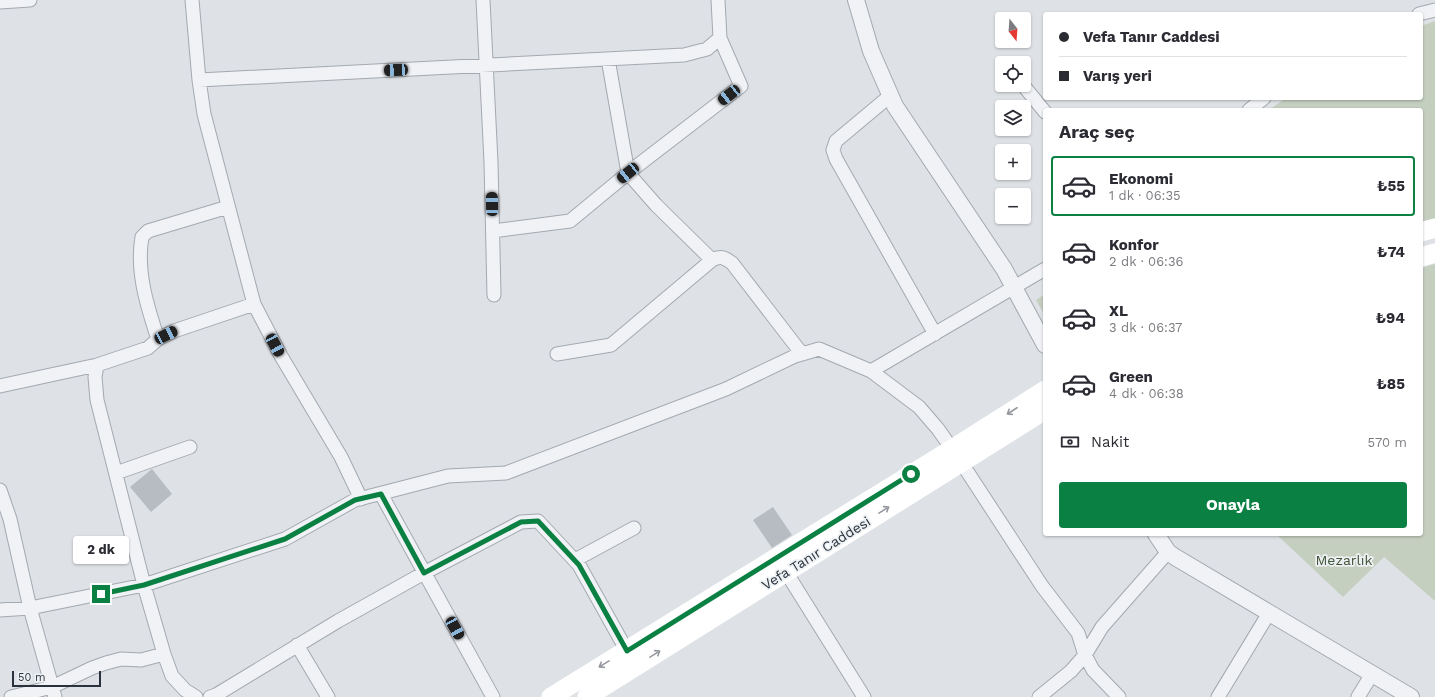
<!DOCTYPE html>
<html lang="tr">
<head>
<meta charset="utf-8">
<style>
	:root { --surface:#fff; --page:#f7f7f7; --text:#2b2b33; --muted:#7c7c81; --line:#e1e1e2; --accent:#0b8043 }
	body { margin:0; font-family:"Work Sans",sans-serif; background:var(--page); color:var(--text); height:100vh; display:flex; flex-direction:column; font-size:15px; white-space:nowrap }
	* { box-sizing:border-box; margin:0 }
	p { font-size:13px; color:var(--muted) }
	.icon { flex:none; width:22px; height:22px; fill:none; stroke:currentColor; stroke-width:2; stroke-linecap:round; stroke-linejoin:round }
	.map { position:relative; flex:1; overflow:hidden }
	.panel { position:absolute; left:1043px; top:108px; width:380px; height:428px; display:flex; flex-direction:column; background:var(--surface); border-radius:4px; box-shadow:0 1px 3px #0004 }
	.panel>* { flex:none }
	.guide { position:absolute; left:1043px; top:12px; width:380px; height:88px; border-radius:4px; box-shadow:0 1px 3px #0004; display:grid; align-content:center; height:88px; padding:0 16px; background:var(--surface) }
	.needle { width:26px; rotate:163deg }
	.fabs { position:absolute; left:995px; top:12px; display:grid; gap:8px }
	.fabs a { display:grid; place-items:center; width:36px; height:36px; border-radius:4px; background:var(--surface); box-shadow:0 1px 3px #0004; font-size:20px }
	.scale { position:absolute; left:12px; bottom:10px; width:89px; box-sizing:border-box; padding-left:4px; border:2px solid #29313c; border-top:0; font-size:11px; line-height:14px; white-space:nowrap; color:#29313c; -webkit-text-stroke:3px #edf1f4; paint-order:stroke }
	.end { position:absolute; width:18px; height:18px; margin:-9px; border:5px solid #0b8043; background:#fff; box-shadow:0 0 0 2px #fff }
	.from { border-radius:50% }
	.bubble { position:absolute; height:28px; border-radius:4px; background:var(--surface); box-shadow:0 1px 3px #0004; font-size:13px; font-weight:700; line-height:28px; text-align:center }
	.car { position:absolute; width:12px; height:24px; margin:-12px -6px; border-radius:5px; box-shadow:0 0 3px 1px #0007; background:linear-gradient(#222 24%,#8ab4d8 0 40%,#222 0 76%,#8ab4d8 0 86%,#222 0) }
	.guide b { display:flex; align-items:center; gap:14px; height:38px; font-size:15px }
	.guide b+b { border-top:1px solid var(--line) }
	.guide i { width:10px; height:10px; background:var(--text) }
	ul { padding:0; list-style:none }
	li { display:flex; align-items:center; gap:12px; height:60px; margin:0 8px 6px; padding:0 8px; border:2px solid transparent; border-radius:4px }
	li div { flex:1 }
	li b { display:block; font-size:15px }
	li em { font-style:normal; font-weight:700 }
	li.active { border-color:var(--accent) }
	li>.icon { width:36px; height:36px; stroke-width:1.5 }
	h2 { padding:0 16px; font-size:18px; line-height:48px }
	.pay { display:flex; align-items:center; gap:10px; height:44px; padding:0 16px; font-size:15px }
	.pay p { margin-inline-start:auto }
	.primary-button { display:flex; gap:8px; margin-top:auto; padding:8px 16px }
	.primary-button a { flex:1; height:46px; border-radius:4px; background:var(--accent); color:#fff; font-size:16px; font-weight:700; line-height:46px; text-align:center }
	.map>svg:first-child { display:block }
</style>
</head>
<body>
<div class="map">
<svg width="1435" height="697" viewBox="0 0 1435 697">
	<rect width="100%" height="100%" fill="#dee2e6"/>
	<path fill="#c5cfc0" d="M1435 21V226L1421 229V110H1269L1286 98H1421V26Z
		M1435 264V601L1384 557 1343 597 1276 534H1421V268Z
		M1045 294V316L1036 300Z"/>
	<path fill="#b6bcc2" d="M152 469 172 494 151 512 130 487Z
		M773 507 792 535 772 548 753 520Z"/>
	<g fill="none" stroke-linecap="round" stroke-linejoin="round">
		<defs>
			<path id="minor" d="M192 0 199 80 204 114 254 304 281 356 341 457 361 499
				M483 0 491 162 494 295
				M0 2 30 0
				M1419 14 1435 10
				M608 59 628 173 656 205 712 260
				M199 80 684 55 707 49 720 38
				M1023 85 1045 112
				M891 95 836 141 833 150 836 159 935 334
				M1249 110 1264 98
				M493 231 570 221 633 169 741 86 720 38 718 0
				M158 339C147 306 136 271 142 237L148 231 228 207
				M557 354 611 345 712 260C720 256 724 257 732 263L802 354
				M871 371 1045 269
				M0 386 97 365
				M961 462 1042 586 1078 633 1085 655 1093 670 1119 697
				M116 473 190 447
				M0 490 10 519 30 608 55 697
				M381 494 493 697
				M575 560 634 528
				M786 572 864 697
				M0 610 30 608 144 585 285 539 355 500 448 476 506 473 726 389 795 356 819 349 871 371 919 407 938 429 952 449
				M297 645 328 697
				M11 697 52 687 92 668 106 663 121 659 141 660 164 654
				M196 697 185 690 172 676 164 654 144 585 97 400 95 377 97 365 148 348 158 339 174 331 254 304
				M210 697 216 695 338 621 424 573 521 522 538 521 579 565 627 651
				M1039 697 1071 671 1085 655 1102 627 1168 552
				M1218 697 1269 613
				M1358 697 1372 674"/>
			<path id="tertiary" d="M856 0 871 51 895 106 1004 269 1045 345
				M1156 534 1168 552 1175 557 1411 697"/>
		</defs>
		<use href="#minor" stroke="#a4a9b0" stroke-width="15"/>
		<use href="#tertiary" stroke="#a4a9b0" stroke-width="18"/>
		<use href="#minor" stroke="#f0f2f5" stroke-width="13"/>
		<use href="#tertiary" stroke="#f0f2f5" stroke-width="16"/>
		<path stroke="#fff" stroke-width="19" d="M1421 232 1435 228
			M1421 257 1435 253
			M551 697 952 449 1045 390
			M587 697 1045 410"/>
	</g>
	<defs><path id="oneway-shaft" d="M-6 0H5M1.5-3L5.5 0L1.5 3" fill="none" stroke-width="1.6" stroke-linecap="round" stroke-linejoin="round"/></defs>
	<g stroke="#94989e">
		<use href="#oneway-shaft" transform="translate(1012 411) rotate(147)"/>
		<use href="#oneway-shaft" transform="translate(884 510) rotate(-32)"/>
		<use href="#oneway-shaft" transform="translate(655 654) rotate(-32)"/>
		<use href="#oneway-shaft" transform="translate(604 664) rotate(149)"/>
	</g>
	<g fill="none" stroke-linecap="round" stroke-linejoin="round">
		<path stroke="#0b8043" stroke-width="5" d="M101 594 144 585 285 539 355 500 381 494 424 573 521 522 538 521 579 565 627 651 911 474"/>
	</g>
	<g text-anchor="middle" stroke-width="3.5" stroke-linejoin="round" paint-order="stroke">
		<g font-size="14" fill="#29313c" stroke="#edf1f4">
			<text transform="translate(816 553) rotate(-32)" y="5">Vefa Tanır Caddesi</text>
		</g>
		<g font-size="14" fill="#405637" stroke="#edf1f4">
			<text x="1344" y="565">Mezarlık</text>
		</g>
	</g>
</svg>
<div class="fabs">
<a><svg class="needle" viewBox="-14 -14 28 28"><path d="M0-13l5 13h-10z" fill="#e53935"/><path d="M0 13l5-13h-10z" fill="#7c7c81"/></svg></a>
<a><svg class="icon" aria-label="locate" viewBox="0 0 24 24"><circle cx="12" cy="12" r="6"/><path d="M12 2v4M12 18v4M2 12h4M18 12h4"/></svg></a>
<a><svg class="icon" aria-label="layers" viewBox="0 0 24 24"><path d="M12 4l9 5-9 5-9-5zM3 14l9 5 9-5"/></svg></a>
<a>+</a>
<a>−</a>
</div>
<div class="scale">50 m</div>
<i class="end from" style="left:911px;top:474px"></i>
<i class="end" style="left:101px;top:594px"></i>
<div class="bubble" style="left:73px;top:536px;width:56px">2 dk</div>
<i class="car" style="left:396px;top:70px;rotate:267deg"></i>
<i class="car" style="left:729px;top:95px;rotate:232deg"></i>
<i class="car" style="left:628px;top:173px;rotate:231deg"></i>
<i class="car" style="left:492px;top:204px;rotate:359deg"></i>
<i class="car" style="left:166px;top:335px;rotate:64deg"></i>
<i class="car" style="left:275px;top:345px;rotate:152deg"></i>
<i class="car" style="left:455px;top:628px;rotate:151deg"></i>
<div class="guide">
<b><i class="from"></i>Vefa Tanır Caddesi</b>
<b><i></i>Varış yeri</b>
</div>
<section class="panel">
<h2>Araç seç</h2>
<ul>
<li class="active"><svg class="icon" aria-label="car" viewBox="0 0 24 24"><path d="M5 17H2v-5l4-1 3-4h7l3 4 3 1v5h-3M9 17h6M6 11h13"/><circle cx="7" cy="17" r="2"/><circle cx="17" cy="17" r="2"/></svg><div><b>Ekonomi</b><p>1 dk · 06:35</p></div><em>₺55</em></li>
<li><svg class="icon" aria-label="car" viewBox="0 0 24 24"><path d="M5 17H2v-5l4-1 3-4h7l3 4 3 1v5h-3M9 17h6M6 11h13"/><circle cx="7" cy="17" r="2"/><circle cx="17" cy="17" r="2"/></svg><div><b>Konfor</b><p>2 dk · 06:36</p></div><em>₺74</em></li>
<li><svg class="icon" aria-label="car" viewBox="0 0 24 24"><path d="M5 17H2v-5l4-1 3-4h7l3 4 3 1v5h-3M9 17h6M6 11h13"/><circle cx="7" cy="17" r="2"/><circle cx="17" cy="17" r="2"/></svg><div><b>XL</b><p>3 dk · 06:37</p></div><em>₺94</em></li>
<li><svg class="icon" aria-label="car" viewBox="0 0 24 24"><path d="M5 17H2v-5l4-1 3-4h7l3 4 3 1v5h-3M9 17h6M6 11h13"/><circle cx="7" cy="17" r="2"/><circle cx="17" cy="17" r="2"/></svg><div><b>Green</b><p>4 dk · 06:38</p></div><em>₺85</em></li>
</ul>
<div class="pay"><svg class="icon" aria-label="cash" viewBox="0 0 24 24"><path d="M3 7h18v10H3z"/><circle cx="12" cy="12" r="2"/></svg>Nakit<p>570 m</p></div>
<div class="primary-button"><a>Onayla</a></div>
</section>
</div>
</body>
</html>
